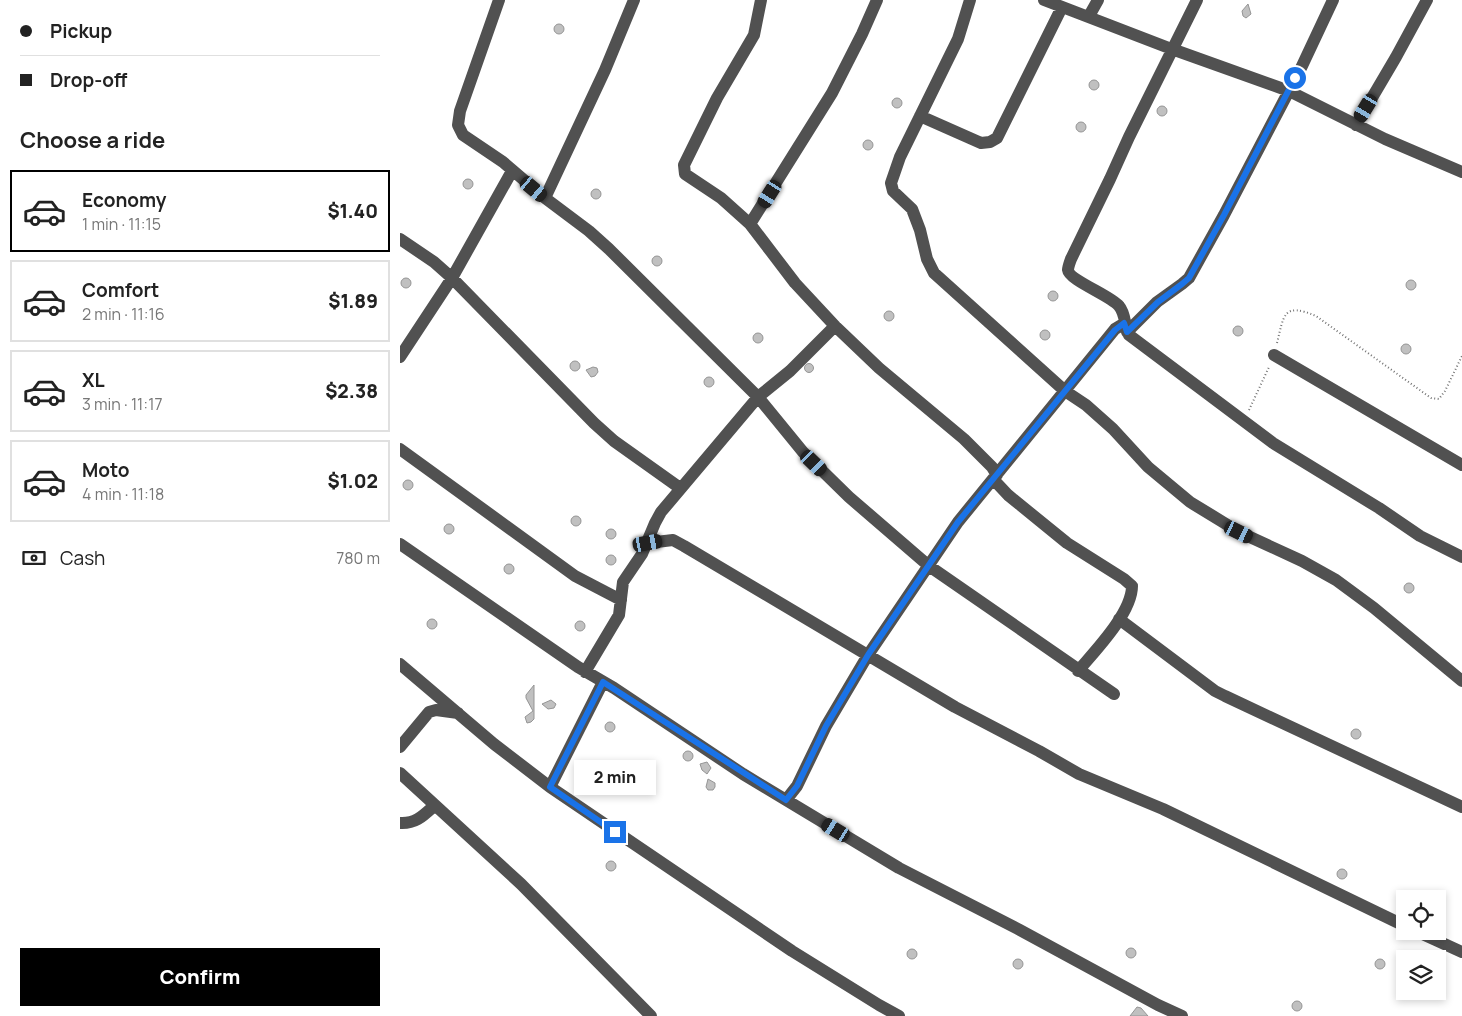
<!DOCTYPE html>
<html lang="en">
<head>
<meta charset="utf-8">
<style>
	:root { --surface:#fff; --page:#f2f2f2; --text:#222; --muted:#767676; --line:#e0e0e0; --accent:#000 }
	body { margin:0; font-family:Manrope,sans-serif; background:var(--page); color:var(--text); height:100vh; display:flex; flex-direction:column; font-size:19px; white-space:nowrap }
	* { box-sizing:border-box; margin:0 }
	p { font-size:16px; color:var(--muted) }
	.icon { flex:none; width:28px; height:28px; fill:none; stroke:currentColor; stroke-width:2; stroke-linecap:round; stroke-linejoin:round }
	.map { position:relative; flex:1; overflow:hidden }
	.sheet { display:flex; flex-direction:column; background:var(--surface); width:400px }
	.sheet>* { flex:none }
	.hud { display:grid; align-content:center; height:110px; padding:0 20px; background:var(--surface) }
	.controls { position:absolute; left:996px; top:890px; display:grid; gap:10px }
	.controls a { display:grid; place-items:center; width:50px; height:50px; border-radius:0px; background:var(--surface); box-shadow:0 2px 8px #0003; font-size:25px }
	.end { position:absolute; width:22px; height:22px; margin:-11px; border:6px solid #1a73e8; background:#fff; box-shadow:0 0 0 2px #fff }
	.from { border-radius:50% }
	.bubble { position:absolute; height:35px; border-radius:0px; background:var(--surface); box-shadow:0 2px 8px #0003; font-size:16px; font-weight:800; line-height:35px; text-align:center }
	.car { position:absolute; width:15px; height:30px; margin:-15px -8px; border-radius:6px; box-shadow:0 0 4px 1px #0007; background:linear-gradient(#222 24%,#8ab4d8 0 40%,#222 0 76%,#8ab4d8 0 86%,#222 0) }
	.hud b { display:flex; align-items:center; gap:18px; height:48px; font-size:19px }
	.hud b+b { border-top:1px solid var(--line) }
	.hud i { width:12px; height:12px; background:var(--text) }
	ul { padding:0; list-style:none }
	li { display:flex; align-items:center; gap:15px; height:82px; margin:0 10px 8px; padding:0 10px; border:2px solid var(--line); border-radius:0px }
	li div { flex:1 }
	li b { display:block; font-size:19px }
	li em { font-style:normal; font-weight:800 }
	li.selected { border-color:var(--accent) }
	li>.icon { width:45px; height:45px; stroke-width:1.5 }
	h2 { padding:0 20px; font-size:22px; line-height:60px }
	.pay { display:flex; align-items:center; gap:12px; height:55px; padding:0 20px; font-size:19px }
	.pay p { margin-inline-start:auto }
	.primary-button { display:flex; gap:10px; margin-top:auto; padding:10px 20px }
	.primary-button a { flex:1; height:58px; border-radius:0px; background:var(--accent); color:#fff; font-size:20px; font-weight:800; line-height:58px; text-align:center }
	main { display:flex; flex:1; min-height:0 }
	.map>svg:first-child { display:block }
</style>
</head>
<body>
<main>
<section class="sheet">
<div class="hud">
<b><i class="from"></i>Pickup</b>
<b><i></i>Drop-off</b>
</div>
<h2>Choose a ride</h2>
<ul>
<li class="selected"><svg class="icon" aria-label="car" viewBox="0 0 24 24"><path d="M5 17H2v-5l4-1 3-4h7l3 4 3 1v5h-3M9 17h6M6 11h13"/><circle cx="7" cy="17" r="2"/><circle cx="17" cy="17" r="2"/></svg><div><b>Economy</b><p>1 min · 11:15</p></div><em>$1.40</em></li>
<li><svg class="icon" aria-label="car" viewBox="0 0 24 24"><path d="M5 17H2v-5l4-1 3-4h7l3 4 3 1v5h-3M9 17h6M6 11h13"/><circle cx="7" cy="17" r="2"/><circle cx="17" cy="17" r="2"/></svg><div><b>Comfort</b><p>2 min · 11:16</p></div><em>$1.89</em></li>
<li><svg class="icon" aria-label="car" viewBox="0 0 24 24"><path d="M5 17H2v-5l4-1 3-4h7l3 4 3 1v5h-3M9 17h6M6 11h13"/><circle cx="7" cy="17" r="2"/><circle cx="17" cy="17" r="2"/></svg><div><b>XL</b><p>3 min · 11:17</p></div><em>$2.38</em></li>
<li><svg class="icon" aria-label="car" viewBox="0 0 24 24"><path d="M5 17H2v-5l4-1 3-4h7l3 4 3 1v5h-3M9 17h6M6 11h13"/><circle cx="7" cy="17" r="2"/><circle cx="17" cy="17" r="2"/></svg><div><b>Moto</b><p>4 min · 11:18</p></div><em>$1.02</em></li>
</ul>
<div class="pay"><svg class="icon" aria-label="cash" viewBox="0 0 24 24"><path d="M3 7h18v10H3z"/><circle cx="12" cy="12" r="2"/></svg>Cash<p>780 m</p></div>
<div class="primary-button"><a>Confirm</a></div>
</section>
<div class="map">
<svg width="1062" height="1016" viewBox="0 0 1062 1016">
	<rect width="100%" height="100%" fill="#fff"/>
	<path fill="#c0c0c0" stroke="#959595" d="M848 4 851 14 846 18 843 16 842 11Z
		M154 29a5 5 0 1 1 10 0a5 5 0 1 1-10 0Z
		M689 85a5 5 0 1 1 10 0a5 5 0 1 1-10 0Z
		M492 103a5 5 0 1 1 10 0a5 5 0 1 1-10 0Z
		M757 111a5 5 0 1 1 10 0a5 5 0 1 1-10 0Z
		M676 127a5 5 0 1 1 10 0a5 5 0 1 1-10 0Z
		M463 145a5 5 0 1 1 10 0a5 5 0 1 1-10 0Z
		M63 184a5 5 0 1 1 10 0a5 5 0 1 1-10 0Z
		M191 194a5 5 0 1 1 10 0a5 5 0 1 1-10 0Z
		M252 261a5 5 0 1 1 10 0a5 5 0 1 1-10 0Z
		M1 283a5 5 0 1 1 10 0a5 5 0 1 1-10 0Z
		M1006 285a5 5 0 1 1 10 0a5 5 0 1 1-10 0Z
		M648 296a5 5 0 1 1 10 0a5 5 0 1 1-10 0Z
		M484 316a5 5 0 1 1 10 0a5 5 0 1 1-10 0Z
		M833 331a5 5 0 1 1 10 0a5 5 0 1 1-10 0Z
		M640 335a5 5 0 1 1 10 0a5 5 0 1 1-10 0Z
		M353 338a5 5 0 1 1 10 0a5 5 0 1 1-10 0Z
		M1001 349a5 5 0 1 1 10 0a5 5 0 1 1-10 0Z
		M170 366a5 5 0 1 1 10 0a5 5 0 1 1-10 0Z
		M404.5 368a4.5 4.5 0 1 1 9 0a4.5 4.5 0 1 1-9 0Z
		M193 367 197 368 198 372 195 376 191 377 186 370Z
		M304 382a5 5 0 1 1 10 0a5 5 0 1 1-10 0Z
		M3 485a5 5 0 1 1 10 0a5 5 0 1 1-10 0Z
		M171 521a5 5 0 1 1 10 0a5 5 0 1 1-10 0Z
		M44 529a5 5 0 1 1 10 0a5 5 0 1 1-10 0Z
		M206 534a5 5 0 1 1 10 0a5 5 0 1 1-10 0Z
		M206 560a5 5 0 1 1 10 0a5 5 0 1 1-10 0Z
		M104 569a5 5 0 1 1 10 0a5 5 0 1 1-10 0Z
		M1004 588a5 5 0 1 1 10 0a5 5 0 1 1-10 0Z
		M27 624a5 5 0 1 1 10 0a5 5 0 1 1-10 0Z
		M175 626a5 5 0 1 1 10 0a5 5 0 1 1-10 0Z
		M134 685V719L131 722 127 723 125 717 133 711 126 698V695Z
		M151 700 156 704 154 708 148 709 142 704Z
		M205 727a5 5 0 1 1 10 0a5 5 0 1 1-10 0Z
		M951 734a5 5 0 1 1 10 0a5 5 0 1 1-10 0Z
		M283 756a5 5 0 1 1 10 0a5 5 0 1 1-10 0Z
		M307 762 311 768 307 774 302 770 300 764Z
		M308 779 315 783V787L313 790H308L306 787Z
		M206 866a5 5 0 1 1 10 0a5 5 0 1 1-10 0Z
		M937 874a5 5 0 1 1 10 0a5 5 0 1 1-10 0Z
		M726 953a5 5 0 1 1 10 0a5 5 0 1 1-10 0Z
		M507 954a5 5 0 1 1 10 0a5 5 0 1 1-10 0Z
		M613 964a5 5 0 1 1 10 0a5 5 0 1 1-10 0Z
		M975 964a5 5 0 1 1 10 0a5 5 0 1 1-10 0Z
		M892 1006a5 5 0 1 1 10 0a5 5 0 1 1-10 0Z
		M737 1007 741 1008 748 1016H730Z"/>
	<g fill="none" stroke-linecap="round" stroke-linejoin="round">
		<path stroke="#737373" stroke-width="2" stroke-dasharray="1 2.5" stroke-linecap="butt" d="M877 343C884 315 883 302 916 316L1031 398 1039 399 1045 391 1062 356
			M849 410 869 367"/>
		<path stroke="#515151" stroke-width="12" d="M99 0 60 111 58 125 63 135 103 162 145 198 189 231 209 249 358 397 403 452 449 497 529 566 714 694
			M361 0 354 35 317 98 284 165 285 174 321 198 350 224 395 283 435 326 479 368 564 439 592 467 597 475
			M570 0 558 39 500 157 491 183 493 191 512 209 520 230 527 259 534 273 665 391 686 405 713 429 748 467 790 502 839 532 902 561 936 580 974 608 1062 681
			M644 0 769 48 889 91 985 139 1062 172
			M797 0 729 137 710 179 671 259C670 262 668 267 668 270 669 280 711 296 719 306 726 314 724 326 729 335L873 443 979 508 1020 536 1062 557
			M689 16 698 0
			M520 116 581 143 590 142 597 138 662 7
			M956 125 996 57 1027 0
			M145 198 205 70 234 0
			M350 224 432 93 462 34 477 0
			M0 239 34 262 52 278 194 423 214 441 280 488
			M727 332 757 302 782 284 789 278 824 215 902 66 933 0
			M874 355 1062 465
			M0 357 52 278 112 171
			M0 449 175 576 221 600
			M593 479 608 495 667 543 724 579 732 586C732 613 695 651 678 671
			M248 543 273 540 284 546 555 707 639 751 679 774 763 809 1005 926
			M0 544 178 667 214 688 343 774 499 868 618 929 758 1005 782 1016
			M719 619 815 691 825 696 1062 807
			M0 664 94 744 150 787 392 951 479 1005 499 1016
			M185 672 219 615 223 582 242 554 255 523 261 512 358 397 390 371 435 326
			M0 747 29 712 36 710 58 713
			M0 773 121 884 251 1016
			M150 787 203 682
			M386 800 397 786 426 726 468 655 558 522 715 329 725 323
			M0 823C16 824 24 815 35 805
			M1016 931 1062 952"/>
	</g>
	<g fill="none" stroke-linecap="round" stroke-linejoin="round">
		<path stroke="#1a73e8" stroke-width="6" d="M215 832 150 787 203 682 386 800 397 786 426 726 468 655 558 522 715 330 724 323 727 332 758 302 782 284 789 278 824 215 895 78"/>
	</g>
</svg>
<div class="controls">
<a><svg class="icon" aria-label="locate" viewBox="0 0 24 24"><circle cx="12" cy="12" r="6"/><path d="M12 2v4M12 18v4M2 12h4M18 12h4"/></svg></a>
<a><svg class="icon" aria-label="layers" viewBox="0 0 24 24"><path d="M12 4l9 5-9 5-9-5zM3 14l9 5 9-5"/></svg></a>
</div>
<i class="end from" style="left:895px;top:78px"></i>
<i class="end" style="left:215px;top:832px"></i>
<div class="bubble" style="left:174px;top:760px;width:82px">2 min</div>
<i class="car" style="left:966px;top:108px;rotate:211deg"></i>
<i class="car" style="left:134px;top:189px;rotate:130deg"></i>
<i class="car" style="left:370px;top:194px;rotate:212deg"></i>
<i class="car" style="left:414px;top:463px;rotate:134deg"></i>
<i class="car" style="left:839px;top:532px;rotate:116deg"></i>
<i class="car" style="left:248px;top:543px;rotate:80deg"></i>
<i class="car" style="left:436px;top:830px;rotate:301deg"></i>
</div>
</main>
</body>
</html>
